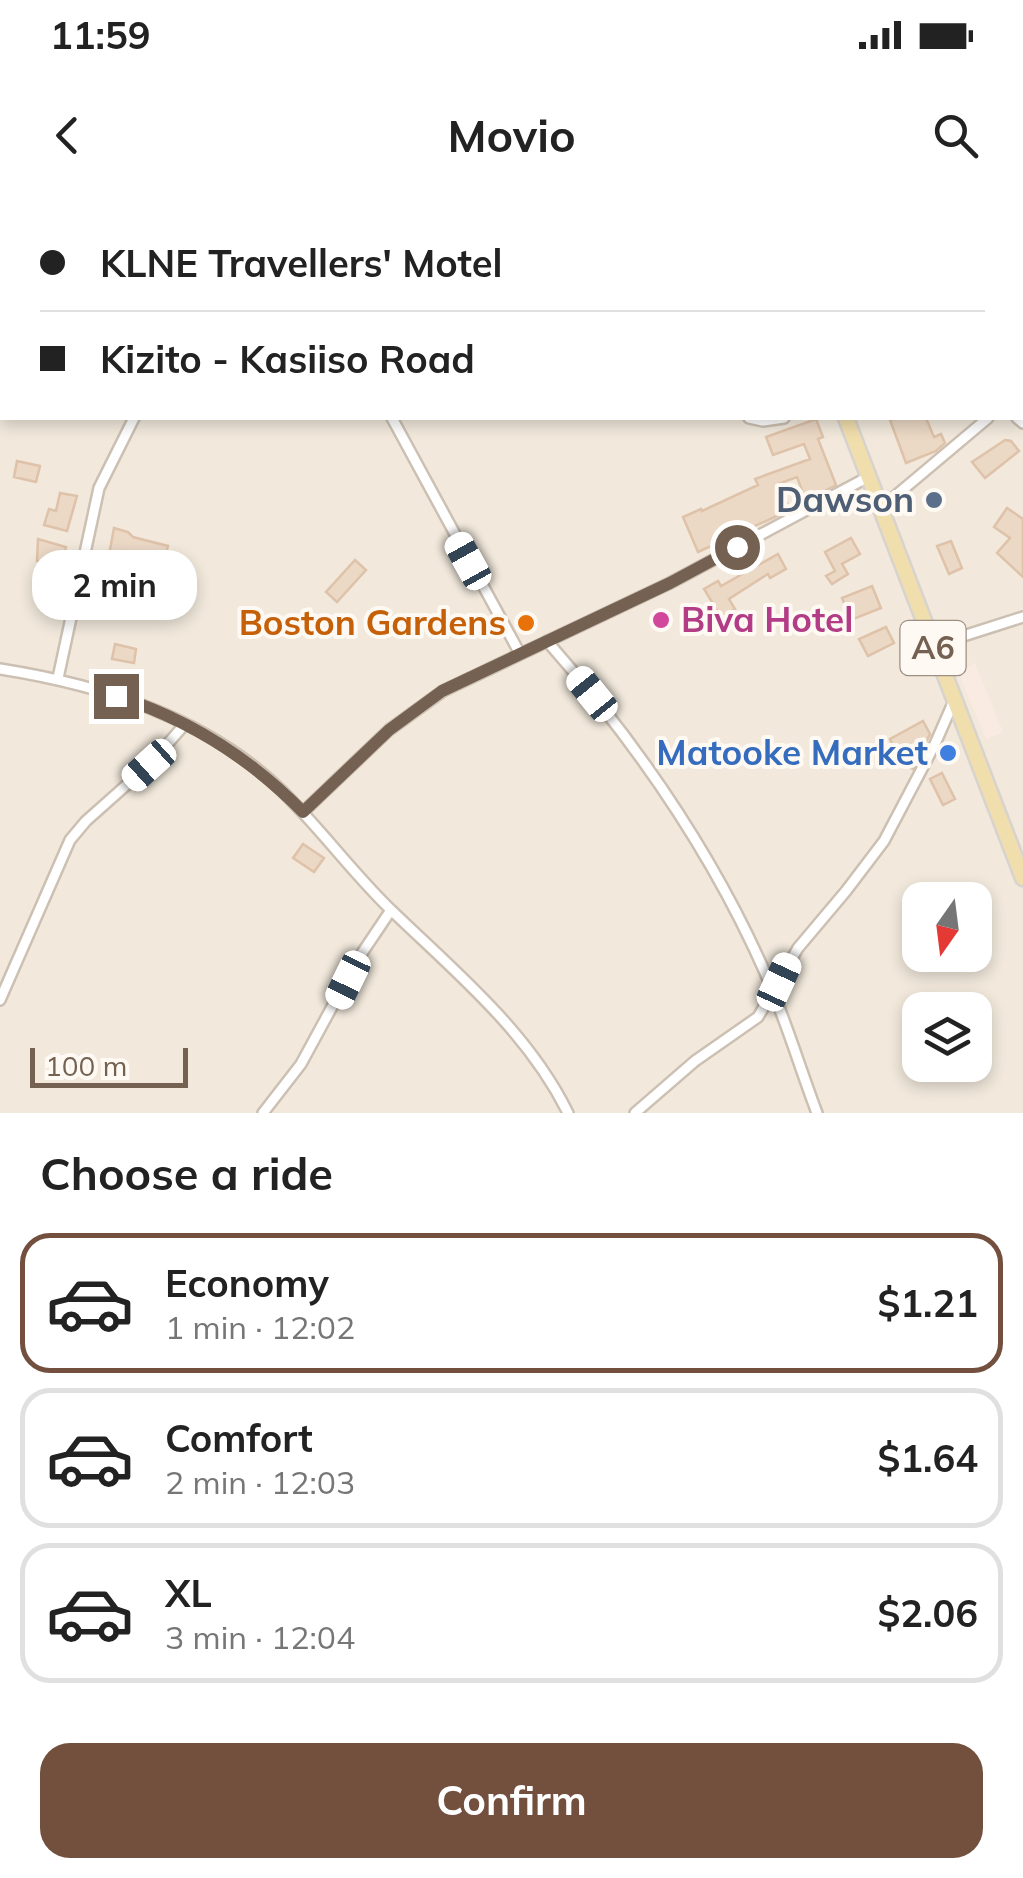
<!DOCTYPE html>
<html lang="en">
<head>
<meta charset="utf-8">
<style>
	:root { --surface:#fff; --page:#f6f6f6; --text:#222; --muted:#767676; --line:#e0e0e0; --accent:#734f3e }
	body { margin:0; font-family:Mulish,sans-serif; background:var(--page); color:var(--text); height:100vh; display:flex; flex-direction:column; font-size:38px; white-space:nowrap }
	* { box-sizing:border-box; margin:0 }
	p { font-size:32px; color:var(--muted) }
	.icon { flex:none; width:55px; height:55px; fill:none; stroke:currentColor; stroke-width:2; stroke-linecap:round; stroke-linejoin:round }
	.map { position:relative; height:913px; overflow:hidden }
	.side { display:flex; flex-direction:column; background:var(--surface); flex:1 }
	.side>* { flex:none }
	.hud { position:absolute; left:0px; top:0px; width:1025px; height:220px; box-shadow:0 5px 15px #0003; display:grid; align-content:center; height:220px; padding:0 40px; background:var(--surface) }
	.needle { width:65px; rotate:194deg }
	.buttons { position:absolute; left:902px; top:682px; display:grid; gap:20px }
	.buttons a { display:grid; place-items:center; width:90px; height:90px; border-radius:20px; background:var(--surface); box-shadow:0 5px 15px #0003; font-size:50px }
	.scale { position:absolute; left:30px; bottom:25px; width:158px; box-sizing:border-box; padding-left:10px; border:5px solid #746151; border-top:0; font-size:28px; line-height:35px; white-space:nowrap; color:#746151; -webkit-text-stroke:8px #fefaf3; paint-order:stroke }
	.end { position:absolute; width:45px; height:45px; margin:-22px; border:12px solid #746151; background:#fff; box-shadow:0 0 0 5px #fff }
	.from { border-radius:50% }
	.bubble { position:absolute; height:70px; border-radius:30px; background:var(--surface); box-shadow:0 5px 15px #0003; font-size:32px; font-weight:700; line-height:70px; text-align:center }
	.car { position:absolute; width:30px; height:60px; margin:-30px -15px; border-radius:12px; box-shadow:0 0 8px 2px #0007; background:linear-gradient(#fff 24%,#345 0 40%,#fff 0 76%,#345 0 86%,#fff 0) }
	.hud b { display:flex; align-items:center; gap:35px; height:95px; font-size:38px }
	.hud b+b { border-top:2px solid var(--line) }
	.hud i { width:25px; height:25px; background:var(--text) }
	ul { padding:0; list-style:none }
	li { display:flex; align-items:center; gap:30px; height:140px; margin:0 20px 15px; padding:0 20px; border:5px solid var(--line); border-radius:30px }
	li div { flex:1 }
	li b { display:block; font-size:38px }
	li em { font-style:normal; font-weight:700 }
	li.selected { border-color:var(--accent) }
	li>.icon { width:90px; height:90px; stroke-width:1.5 }
	h2 { padding:0 40px; font-size:45px; line-height:120px }
	.action { display:flex; gap:20px; margin-top:auto; padding:20px 40px }
	.action a { flex:1; height:115px; border-radius:30px; background:var(--accent); color:#fff; font-size:40px; font-weight:700; line-height:115px; text-align:center }
	.status { display:flex; justify-content:space-between; align-items:center; height:70px; padding:0 50px; background:var(--surface); direction:ltr }
	.status svg { height:28px; fill:currentColor }
	header { display:flex; justify-content:space-between; align-items:center; height:130px; padding:0 40px; background:var(--surface); font-size:45px; font-weight:700 }
	.map>svg:first-child { display:block }
</style>
</head>
<body>
<div class="status"><b>11:59</b><svg viewBox="0 0 49 12"><path d="M0 12V9h3v3zM5 12V6h3v6zM10 12V3h3v9zM15 12V0h3v12zM26 1h20v11H26zM47 4h2v5h-2z"/></svg></div>
<header><svg class="icon" aria-label="back" viewBox="0 0 24 24"><path d="M15 5l-7 7 7 7"/></svg>Movio<svg class="icon" aria-label="search" viewBox="0 0 24 24"><circle cx="10" cy="10" r="6"/><path d="M15 15l6 6"/></svg></header>
<div class="map">
<svg width="1023" height="913" viewBox="0 0 1023 913">
	<rect width="100%" height="100%" fill="#fbf7ed"/>
	<path fill="#f2e9dc" fill-rule="evenodd" d="M0 0H1023V913H0ZM2 2H1022V218H2ZM920 700H975V755H920ZM920 810H975V865H920Z"/>
	<path fill="#faebe2" d="M975 463 1003 532 986 539 961 479 966 468Z"/>
	<path fill="#ebd8c5" stroke="#dec2a9" stroke-width="2.5" d="M897 218H926L934 237 941 234 945 243 936 251 906 263 890 220Z
		M816 219 823 237 818 239 836 285 806 301 797 277 778 284 790 310 698 352 683 317 701 309 702 311 758 285 755 279 810 259 804 244 773 255 766 237Z
		M1005 240 1011 241 1019 251 985 278 972 262Z
		M17 261 40 266 36 282 14 277Z
		M60 293 77 296 67 331 44 325 49 309 56 311Z
		M1007 308 1023 319V377L997 353 1010 338 994 327Z
		M114 328 128 332 133 337 168 346 163 363 123 351 122 356 117 355 112 381 96 377 100 353 109 355Z
		M851 338 860 354 842 364 848 374 832 384 826 376 835 371 825 352Z
		M38 339 66 347 61 366 37 361Z
		M951 341 962 368 949 374 937 346Z
		M778 354 786 369 770 378 768 374 729 399 735 409 721 417 704 389 718 381 721 386Z
		M355 360 366 370 337 402 326 392Z
		M872 386 881 408 851 420 842 398Z
		M886 427 894 443 868 456 859 439Z
		M115 444 136 449 134 463 112 459Z
		M923 521 930 534 913 569 900 563 890 539Z
		M942 573 955 599 943 605 930 579Z
		M303 644 324 658 314 672 293 658Z"/>
	<g fill="none" stroke-linecap="round" stroke-linejoin="round">
		<defs>
			<path id="street" d="M111 0 117 2
				M328 2 329 0
				M886 2 889 0
				M1022 192 1023 191
				M392 218 519 452
				M749 218 763 221 784 218
				M1017 218 1023 223
				M881 308 988 218
				M547 441C636 542 713 653 767 777 786 821 800 868 817 913
				M932 446 1023 417
				M0 469C101 485 206 517 282 591 320 628 351 671 389 708 455 772 527 830 568 913
				M58 478 99 288 134 218
				M303 612 389 530 443 491 670 383 870 276
				M0 800 70 640 86 621 149 565 185 524
				M263 913 301 864 358 759 391 710
				M635 913 695 861 758 817 798 748 846 691 884 641 935 544 953 503"/>
			<path id="primary" d="M761 0 762 2
				M846 218 1023 678"/>
		</defs>
		<use href="#street" stroke="#ccc0b3" stroke-width="14"/>
		<use href="#primary" stroke="#d8d3ce" stroke-width="19"/>
		<use href="#street" stroke="#fff" stroke-width="9"/>
		<use href="#primary" stroke="#f1dead" stroke-width="14"/>
	</g>
	<g fill="none" stroke-linecap="round" stroke-linejoin="round">
		<path stroke="#746151" stroke-width="12" d="M116 496C189 519 250 558 303 612L389 530 442 491 670 383 737 347"/>
	</g>
	<circle fill="#5c6f8a" stroke="#fefaf3" stroke-width="4" cx="934" cy="300" r="10"/>
	<circle fill="#d1479c" stroke="#fefaf3" stroke-width="4" cx="661" cy="420" r="10"/>
	<circle fill="#e8710a" stroke="#fefaf3" stroke-width="4" cx="526" cy="423" r="10"/>
	<circle fill="#3f7fe0" stroke="#fefaf3" stroke-width="4" cx="948" cy="553" r="10"/>
	<g text-anchor="middle" stroke-width="8" stroke-linejoin="round" paint-order="stroke">
		<rect fill="#fefaf3" stroke="#9d8f82" stroke-width="2.5" x="900.5" y="421" width="65" height="54" rx="8"/>
		<g font-size="32" font-weight="bold" fill="#746151">
			<text x="933" y="459">A6</text>
		</g>
		<g font-size="35" font-weight="bold" fill="#4e5e75" stroke="#fefaf3" text-anchor="end">
			<text x="914" y="312">Dawson</text>
		</g>
		<g font-size="35" font-weight="bold" fill="#b23c85" stroke="#fefaf3" text-anchor="start">
			<text x="681" y="432">Biva Hotel</text>
		</g>
		<g font-size="35" font-weight="bold" fill="#c56008" stroke="#fefaf3" text-anchor="end">
			<text x="506" y="435">Boston Gardens</text>
		</g>
		<g font-size="35" font-weight="bold" fill="#366cbe" stroke="#fefaf3" text-anchor="end">
			<text x="928" y="565">Matooke Market</text>
		</g>
	</g>
</svg>
<div class="buttons">
<a><svg class="needle" viewBox="-14 -14 28 28"><path d="M0-13l5 13h-10z" fill="#e53935"/><path d="M0 13l5-13h-10z" fill="#767676"/></svg></a>
<a><svg class="icon" aria-label="layers" viewBox="0 0 24 24"><path d="M12 4l9 5-9 5-9-5zM3 14l9 5 9-5"/></svg></a>
</div>
<div class="scale">100 m</div>
<i class="end from" style="left:737px;top:347px"></i>
<i class="end" style="left:116px;top:496px"></i>
<div class="bubble" style="left:32px;top:350px;width:165px">2 min</div>
<i class="car" style="left:468px;top:361px;rotate:331deg"></i>
<i class="car" style="left:592px;top:494px;rotate:321deg"></i>
<i class="car" style="left:149px;top:565px;rotate:228deg"></i>
<i class="car" style="left:348px;top:780px;rotate:206deg"></i>
<i class="car" style="left:779px;top:782px;rotate:25deg"></i>
<div class="hud">
<b><i class="from"></i>KLNE Travellers' Motel</b>
<b><i></i>Kizito - Kasiiso Road</b>
</div>
</div>
<section class="side">
<h2>Choose a ride</h2>
<ul>
<li class="selected"><svg class="icon" aria-label="car" viewBox="0 0 24 24"><path d="M5 17H2v-5l4-1 3-4h7l3 4 3 1v5h-3M9 17h6M6 11h13"/><circle cx="7" cy="17" r="2"/><circle cx="17" cy="17" r="2"/></svg><div><b>Economy</b><p>1 min · 12:02</p></div><em>$1.21</em></li>
<li><svg class="icon" aria-label="car" viewBox="0 0 24 24"><path d="M5 17H2v-5l4-1 3-4h7l3 4 3 1v5h-3M9 17h6M6 11h13"/><circle cx="7" cy="17" r="2"/><circle cx="17" cy="17" r="2"/></svg><div><b>Comfort</b><p>2 min · 12:03</p></div><em>$1.64</em></li>
<li><svg class="icon" aria-label="car" viewBox="0 0 24 24"><path d="M5 17H2v-5l4-1 3-4h7l3 4 3 1v5h-3M9 17h6M6 11h13"/><circle cx="7" cy="17" r="2"/><circle cx="17" cy="17" r="2"/></svg><div><b>XL</b><p>3 min · 12:04</p></div><em>$2.06</em></li>
</ul>
<div class="action"><a>Confirm</a></div>
</section>
</body>
</html>
